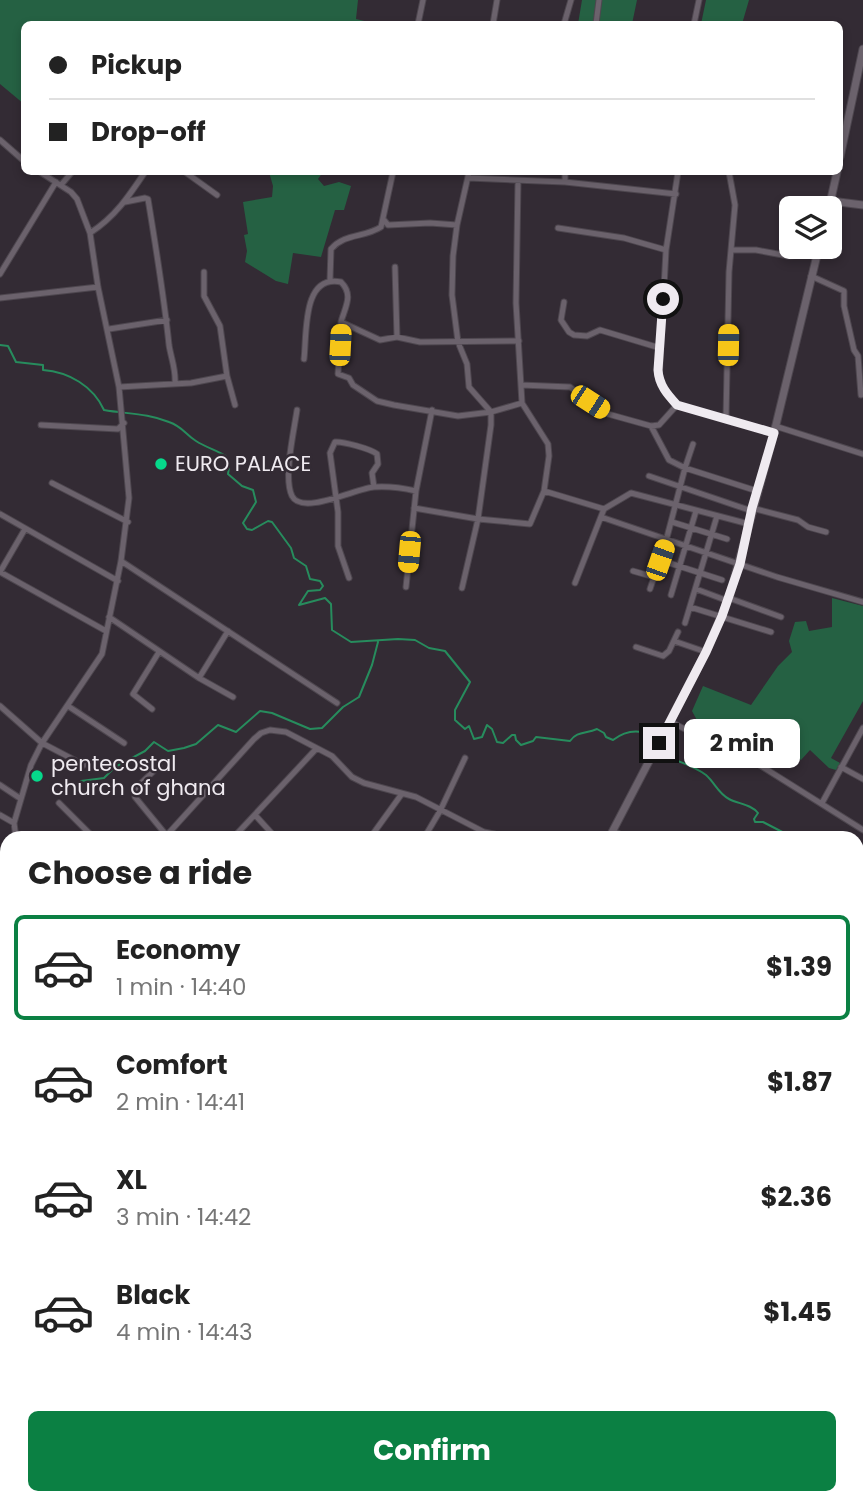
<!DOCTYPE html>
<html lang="en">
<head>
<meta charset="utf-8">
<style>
	:root { --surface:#fff; --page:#f6f6f6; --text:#222; --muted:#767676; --line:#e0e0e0; --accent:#0b8043 }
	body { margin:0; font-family:Poppins,sans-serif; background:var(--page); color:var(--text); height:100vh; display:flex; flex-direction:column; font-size:26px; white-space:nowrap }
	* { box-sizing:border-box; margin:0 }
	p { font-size:23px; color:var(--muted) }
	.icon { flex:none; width:38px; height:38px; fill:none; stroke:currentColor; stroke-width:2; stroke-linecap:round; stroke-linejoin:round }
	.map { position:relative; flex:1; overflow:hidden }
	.panel { position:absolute; left:0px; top:831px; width:864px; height:674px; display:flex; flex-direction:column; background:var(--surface); border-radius:21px 21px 0 0; box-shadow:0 4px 10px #0003 }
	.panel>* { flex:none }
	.hud { position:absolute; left:21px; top:21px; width:822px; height:154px; border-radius:10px; box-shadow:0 4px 10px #0003; display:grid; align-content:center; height:154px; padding:0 28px; background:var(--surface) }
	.fabs { position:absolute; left:779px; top:196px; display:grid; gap:14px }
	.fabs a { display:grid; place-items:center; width:63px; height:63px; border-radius:10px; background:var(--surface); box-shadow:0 4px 10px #0003; font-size:35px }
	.end { position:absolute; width:32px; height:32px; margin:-16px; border:9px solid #efeaf0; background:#111; box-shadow:0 0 0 4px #111 }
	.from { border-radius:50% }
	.bubble { position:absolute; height:49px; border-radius:10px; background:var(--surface); box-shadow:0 4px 10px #0003; font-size:23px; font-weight:700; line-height:49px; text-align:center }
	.car { position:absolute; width:21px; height:42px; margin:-21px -10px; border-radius:9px; box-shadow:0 0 5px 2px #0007; background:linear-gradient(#f5c518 24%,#345 0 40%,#f5c518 0 76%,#345 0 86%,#f5c518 0) }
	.hud b { display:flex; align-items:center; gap:24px; height:66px; font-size:26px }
	.hud b+b { border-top:2px solid var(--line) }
	.hud i { width:18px; height:18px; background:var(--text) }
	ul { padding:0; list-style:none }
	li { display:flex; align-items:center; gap:21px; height:105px; margin:0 14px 10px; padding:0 14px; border:4px solid transparent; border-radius:10px }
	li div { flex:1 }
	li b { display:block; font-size:26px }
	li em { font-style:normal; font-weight:700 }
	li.active { border-color:var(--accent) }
	li>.icon { width:63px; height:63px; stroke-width:1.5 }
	h2 { padding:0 28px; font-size:32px; line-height:84px }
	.button { display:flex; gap:14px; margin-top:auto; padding:14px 28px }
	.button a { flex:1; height:80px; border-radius:10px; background:var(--accent); color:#fff; font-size:28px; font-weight:700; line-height:80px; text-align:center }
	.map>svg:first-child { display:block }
</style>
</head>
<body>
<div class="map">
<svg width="863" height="1504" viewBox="0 0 863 1504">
	<rect width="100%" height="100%" fill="#332b34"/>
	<path fill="#256143" d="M0 0H358L356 19 377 24H24V104L0 84Z
		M582 0H637L632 24H578Z
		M706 0H749L742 24H701Z
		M269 172H323L318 179 324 186 339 182 351 186 344 210H335L321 257 293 253 288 284 276 281 245 262 247 251 244 235 248 234 243 202 272 197 273 186Z
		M832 598 863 606V701L831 758 840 763 836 770 829 768 810 750 801 760 774 742 760 763 740 755 701 732 700 726 692 711 703 686 751 705 778 666 792 652 789 641 795 622 806 621 809 631 832 627Z"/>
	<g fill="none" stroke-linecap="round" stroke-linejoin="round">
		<path stroke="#278c5d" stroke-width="2" d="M0 345 8 346 16 362 43 365V370C69 372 93 386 104 410 126 414 147 413 169 422 183 427 185 434 196 441 205 447 216 450 226 456L229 467 228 474 242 486 253 490 256 502 243 523 247 529 252 530 268 521 272 522 291 548 294 558 306 566 310 579 320 581 323 586 320 590 308 591 299 605 325 598 331 604 332 630 351 642 398 639 415 640 429 648 445 651 470 682 455 710V720L465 729 469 726 474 739 482 737 487 725 492 729 497 742 503 743 512 735H515L516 740 521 745 533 741 536 737 570 741C577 731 586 734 597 729L604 733 606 737 613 740C622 733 631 730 642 732L651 750
			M661 754C676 761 693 765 706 775 715 783 718 793 729 799 738 804 751 804 758 813L754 819 755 822H763L794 838
			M81 781 104 778 115 767 145 751 154 742 168 751 184 748 196 744 218 725 236 732 260 711 272 713 310 729 322 728 343 707 359 697 372 665 378 642
			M858 971 863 965"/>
		<defs>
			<path id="street" d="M418 24 423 0
				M493 24 497 0
				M564 24 571 0
				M596 24 599 0
				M694 24 699 0
				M0 140 24 161
				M185 172 217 195
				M565 172V182
				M678 172 666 250 659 381 677 405 774 433
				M468 178 565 182 676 194
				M61 185 72 172
				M125 202 145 198 148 199C156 248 164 296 169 345 171 358 176 369 175 383
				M384 220 388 225 430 223 457 225
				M558 228 624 238 666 250
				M90 233C115 217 129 196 145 172
				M731 250H756L788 256 817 254
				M395 267 397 337
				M204 272V296L220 326 227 376
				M0 274 56 182
				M811 276 844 291V306L854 350 858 356 861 395
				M330 280 331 249C345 233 364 238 381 227L393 172
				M0 298 98 287
				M564 302 561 320 569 332 574 335 587 336 600 330 660 348
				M341 322 338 374 349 378 353 385 377 401 394 405 458 416 491 412 522 403
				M109 329 167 320
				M304 359C307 333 302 274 341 282 354 295 345 307 341 322L380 340 397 337 420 342 519 341
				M521 385 570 387 608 414 651 426 659 425 677 405
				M119 387 191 383 227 376 235 405
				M297 410C294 431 283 478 292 496 302 516 357 488 374 487 388 486 403 488 416 491L406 587
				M726 418 729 272 735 205 729 172
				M41 425 118 429 124 423
				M651 426 669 460 685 468 693 444
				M775 426 863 454
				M649 476 752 511
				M52 483 128 522
				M416 491 432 410
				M544 491 604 509 575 583
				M414 508 478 519 530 524 544 491 549 456 548 444 522 403 516 303 518 182
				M752 508 798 520 808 527 826 532
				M604 509 631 493 749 524
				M0 514 118 581
				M601 517 777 577 863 602
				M672 522 727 539
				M660 560 722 580
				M121 561 337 703
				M633 571 654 577
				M0 572 106 631
				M0 572 25 529
				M349 578 338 546V512L330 453 335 442C342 441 371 449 377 454L378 464 372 473 374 487
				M462 588 478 519 491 425V412L469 387 467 364 458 342 452 295 453 256 457 225 469 172
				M650 589 666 541 685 468 757 491
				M696 589 728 601
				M671 595 696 511
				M729 598 781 617
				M690 607 771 632
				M109 617 199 678 233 697
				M685 623 717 516
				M674 641 706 652
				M636 647 663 656 669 651 678 632
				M199 678 228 631
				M0 706 42 743 84 765
				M68 706 124 743
				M152 709 133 694 159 652
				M671 722 726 750 758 764 863 830
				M159 766 135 789V797L167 836
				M841 767 863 779
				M0 785 21 799
				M59 803 94 838
				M822 803 863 728
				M0 815 14 823
				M256 816 276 838
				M612 831 629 838
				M167 835 254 739 261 733 270 730 286 732 332 756 352 777 364 783 416 797 484 832 514 838
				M16 838 14 823 31 765 42 743 102 654 121 561 129 498 119 387 98 287 90 233 77 199 71 192 40 172
				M233 838 316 749
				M370 838 401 795
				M424 838 440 811 465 758
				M0 899 7 903
				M858 907 863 899
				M0 918 7 909
				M0 1040 7 1034
				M858 1054 863 1061
				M0 1156 7 1163
				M858 1163 863 1171
				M858 1212 863 1209
				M858 1285 863 1287
				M0 1302 7 1270
				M0 1366 7 1360
				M858 1399 863 1408
				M858 1433 863 1428
				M102 1498 108 1504
				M341 1498 361 1503 378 1498
				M640 1498 644 1504
				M730 1498 735 1504
				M829 1498 833 1504
				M191 1504 198 1498
				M285 1504 292 1498
				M591 1504 599 1498
				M762 1504 770 1498"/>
			<path id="secondary" d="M840 157 863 49
				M831 201 863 205
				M829 208 837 172
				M609 838 706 652 729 598 774 433 819 247
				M52 1504 58 1498"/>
		</defs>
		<use href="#street" stroke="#4e474f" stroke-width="7"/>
		<use href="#secondary" stroke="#4e474f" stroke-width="9"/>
		<use href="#street" stroke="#6b626c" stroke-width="5"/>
		<use href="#secondary" stroke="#6b626c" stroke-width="7"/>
	</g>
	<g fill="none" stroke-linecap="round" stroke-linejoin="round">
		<path stroke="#efeaf0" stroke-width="9" d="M659 743 706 652 722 616 740 564 752 508 774 433 677 405C667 394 659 385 658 370L663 299"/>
	</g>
	<g fill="#06d98b" stroke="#332b34" stroke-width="2.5">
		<circle cx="161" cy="464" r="7"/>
		<circle cx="37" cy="776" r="7"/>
	</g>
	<g text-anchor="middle" stroke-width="5" stroke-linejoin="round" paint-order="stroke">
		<g font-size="21" fill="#efeaf0" stroke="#332b34" text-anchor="start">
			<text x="175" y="471">EURO PALACE</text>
			<text x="51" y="771">pentecostal<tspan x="51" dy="24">church of ghana</tspan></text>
		</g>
	</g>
</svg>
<div class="fabs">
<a><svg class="icon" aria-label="layers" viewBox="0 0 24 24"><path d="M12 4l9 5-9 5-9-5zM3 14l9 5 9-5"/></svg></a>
</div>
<i class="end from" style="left:663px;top:299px"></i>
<i class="end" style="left:659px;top:743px"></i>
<div class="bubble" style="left:684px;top:719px;width:116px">2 min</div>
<i class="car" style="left:340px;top:345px;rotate:3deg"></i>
<i class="car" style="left:728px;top:345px;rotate:1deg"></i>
<i class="car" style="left:590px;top:402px;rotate:123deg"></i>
<i class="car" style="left:409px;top:552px;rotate:185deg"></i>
<i class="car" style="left:660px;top:560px;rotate:19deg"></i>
<div class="hud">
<b><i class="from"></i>Pickup</b>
<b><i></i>Drop-off</b>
</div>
<section class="panel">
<h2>Choose a ride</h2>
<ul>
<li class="active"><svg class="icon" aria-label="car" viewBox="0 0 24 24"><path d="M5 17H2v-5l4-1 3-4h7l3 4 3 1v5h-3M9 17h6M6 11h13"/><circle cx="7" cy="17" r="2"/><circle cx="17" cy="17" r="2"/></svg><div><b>Economy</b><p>1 min · 14:40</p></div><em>$1.39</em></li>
<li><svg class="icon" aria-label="car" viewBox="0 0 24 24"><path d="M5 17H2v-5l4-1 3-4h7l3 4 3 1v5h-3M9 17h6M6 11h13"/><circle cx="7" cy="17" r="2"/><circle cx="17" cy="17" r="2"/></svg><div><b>Comfort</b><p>2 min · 14:41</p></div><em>$1.87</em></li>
<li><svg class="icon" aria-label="car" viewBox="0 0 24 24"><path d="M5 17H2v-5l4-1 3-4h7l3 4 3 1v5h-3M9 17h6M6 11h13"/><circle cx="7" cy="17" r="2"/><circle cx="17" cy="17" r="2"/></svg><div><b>XL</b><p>3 min · 14:42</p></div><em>$2.36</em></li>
<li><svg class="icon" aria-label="car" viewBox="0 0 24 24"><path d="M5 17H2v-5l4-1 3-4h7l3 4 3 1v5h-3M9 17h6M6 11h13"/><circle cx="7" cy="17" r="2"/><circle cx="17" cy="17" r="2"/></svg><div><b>Black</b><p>4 min · 14:43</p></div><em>$1.45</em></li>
</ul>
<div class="button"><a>Confirm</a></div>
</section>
</div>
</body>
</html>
